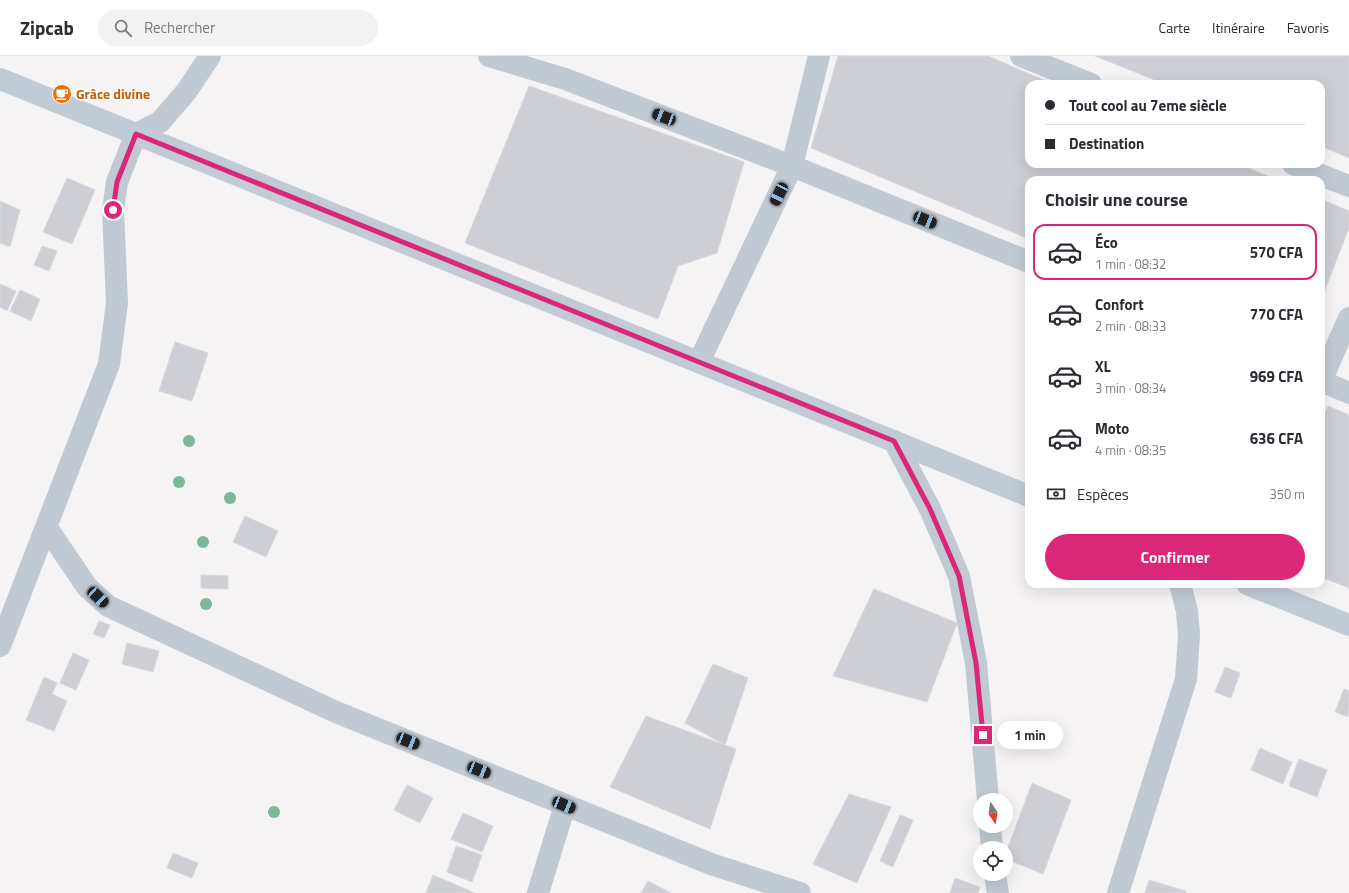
<!DOCTYPE html>
<html lang="fr">
<head>
<meta charset="utf-8">
<style>
	:root { --surface:#fff; --page:#f2f2f3; --text:#2b2b33; --muted:#7c7c81; --line:#e1e1e2; --accent:#db2777 }
	body { margin:0; font-family:"Titillium Web",sans-serif; background:var(--page); color:var(--text); height:100vh; display:flex; flex-direction:column; font-size:15px; white-space:nowrap }
	* { box-sizing:border-box; margin:0 }
	p { font-size:13px; color:var(--muted) }
	.icon { flex:none; width:22px; height:22px; fill:none; stroke:currentColor; stroke-width:2; stroke-linecap:round; stroke-linejoin:round }
	.map { position:relative; flex:1; overflow:hidden }
	.side { position:absolute; left:1025px; top:120px; width:300px; height:412px; display:flex; flex-direction:column; background:var(--surface); border-radius:12px; box-shadow:0 4px 16px #0002 }
	.side>* { flex:none }
	.top-card { position:absolute; left:1025px; top:24px; width:300px; height:88px; border-radius:12px; box-shadow:0 4px 16px #0002; display:grid; align-content:center; height:88px; padding:0 20px; background:var(--surface) }
	.needle { width:26px; rotate:167deg }
	.tools { position:absolute; left:973px; top:737px; display:grid; gap:8px }
	.tools a { display:grid; place-items:center; width:40px; height:40px; border-radius:50%; background:var(--surface); box-shadow:0 4px 16px #0002; font-size:20px }
	.end { position:absolute; width:18px; height:18px; margin:-9px; border:5px solid #db2777; background:#fff; box-shadow:0 0 0 2px #fff }
	.from { border-radius:50% }
	.bubble { position:absolute; height:28px; border-radius:14px; background:var(--surface); box-shadow:0 4px 16px #0002; font-size:13px; font-weight:700; line-height:28px; text-align:center }
	.car { position:absolute; width:12px; height:24px; margin:-12px -6px; border-radius:5px; box-shadow:0 0 3px 1px #0007; background:linear-gradient(#222 24%,#8ab4d8 0 40%,#222 0 76%,#8ab4d8 0 86%,#222 0) }
	.top-card b { display:flex; align-items:center; gap:14px; height:38px; font-size:15px }
	.top-card b+b { border-top:1px solid var(--line) }
	.top-card i { width:10px; height:10px; background:var(--text) }
	ul { padding:0; list-style:none }
	li { display:flex; align-items:center; gap:12px; height:56px; margin:0 8px 6px; padding:0 12px; border:2px solid transparent; border-radius:12px }
	li div { flex:1 }
	li b { display:block; font-size:15px }
	li em { font-style:normal; font-weight:700 }
	li.active { border-color:var(--accent) }
	li>.icon { width:36px; height:36px; stroke-width:1.5 }
	h2 { padding:0 20px; font-size:18px; line-height:48px }
	.pay { display:flex; align-items:center; gap:10px; height:44px; padding:0 20px; font-size:15px }
	.pay p { margin-inline-start:auto }
	.button { display:flex; gap:8px; margin-top:auto; padding:8px 20px }
	.button a { flex:1; height:46px; border-radius:24px; background:var(--accent); color:#fff; font-size:16px; font-weight:700; line-height:46px; text-align:center }
	header { display:flex; align-items:center; gap:24px; box-sizing:border-box; height:56px; padding:0 20px; background:var(--surface); border-bottom:1px solid var(--line) }
	header strong { font-size:19px }
	nav { display:flex; gap:22px; margin-inline-start:auto; font-size:14px }
	.search { width:280px; height:36px; background:var(--page); display:flex; align-items:center; gap:10px; box-sizing:border-box; padding:0 14px; border-radius:22px; color:var(--muted); font-size:15px }
	.map>svg:first-child { display:block }
</style>
</head>
<body>
<header>
<strong>Zipcab</strong>
<div class="search"><svg class="icon" aria-label="search" viewBox="0 0 24 24"><circle cx="10" cy="10" r="6"/><path d="M15 15l6 6"/></svg>Rechercher</div>
<nav><a>Carte</a><a>Itinéraire</a><a>Favoris</a></nav>
</header>
<div class="map">
<svg width="1349" height="837" viewBox="0 0 1349 837">
	<rect width="100%" height="100%" fill="#f5f3f3"/>
	<path fill="#cdcfd5" stroke="#d7d9de" d="M838 0H988L1053 28H1029V108H1239L1277 124H1029V183L811 92Z
		M1095 0H1349V102L1321 90V28H1165Z
		M529 30 744 106 717 197 678 210 658 263 465 187Z
		M67 122 95 134 72 188 43 176Z
		M1321 143 1349 155V172L1321 244Z
		M0 145 20 154 10 191 0 187Z
		M42 190 57 195 49 215 34 209Z
		M0 228 16 235 7 255 0 251Z
		M20 234 40 243 31 265 10 255Z
		M175 286 208 297 192 345 159 335Z
		M1328 350 1349 359V532L1321 521V365Z
		M245 460 278 475 266 501 233 486Z
		M201 519 228 520V533L201 532Z
		M874 533 957 567 927 646 833 620Z
		M99 565 110 569 104 582 93 578Z
		M127 587 159 595 153 616 122 608Z
		M73 597 89 604 76 634 60 627Z
		M713 608 748 622 725 689 685 667Z
		M1225 611 1240 617 1231 642 1215 636Z
		M44 621 57 627 52 638 67 645 54 675 26 664Z
		M1344 633 1349 635 1348 661 1335 656Z
		M646 660 736 693 710 773 610 731Z
		M1260 692 1292 706 1283 728 1251 714Z
		M1299 703 1327 714 1317 741 1289 730Z
		M1032 727 1071 744 1043 818 1006 803V797Z
		M407 729 433 742 420 767 394 754Z
		M849 738 891 751 857 827 813 808Z
		M463 757 493 770 482 796 451 783Z
		M900 759 913 764 893 811 880 805Z
		M456 790 482 799 472 826 447 816Z
		M173 797 198 807 192 822 167 812Z
		M433 819 475 837H426Z
		M955 822 980 831 978 837H950Z
		M1149 824 1186 835V837H1145Z
		M648 825 671 837H641Z"/>
	<g fill="none" stroke-linecap="round" stroke-linejoin="round">
		<path stroke="#c1cad2" stroke-width="22" d="M489 0 565 23 792 110 1029 206
			M1021 0 1091 28
			M1293 108 1349 130
			M699 306 792 110 819 0
			M1321 325 1349 262
			M1321 325 1349 337
			M894 385 930 453 959 520 976 607 988 744
			M47 472 87 531 108 550 336 656 711 808 800 837
			M0 590 109 308 117 247 113 154 117 126 136 78 160 66 186 36 210 0
			M990 770 992 792
			M995 818 998 837
			M538 837 565 749
			M1118 837 1186 623 1189 579 1187 555 1180 528"/>
		<path stroke="#c1cbd6" stroke-width="22" d="M0 23 1029 440
			M1247 528 1349 569"/>
	</g>
	<g fill="#7bb799">
		<circle cx="189" cy="385" r="6"/>
		<circle cx="179" cy="426" r="6"/>
		<circle cx="230" cy="442" r="6"/>
		<circle cx="203" cy="486" r="6"/>
		<circle cx="206" cy="548" r="6"/>
		<circle cx="274" cy="756" r="6"/>
	</g>
	<g fill="none" stroke-linecap="round" stroke-linejoin="round">
		<path stroke="#db2777" stroke-width="5" d="M113 154 117 126 136 78 894 385 930 453 959 520 976 607 983 679"/>
	</g>
	<defs>
		<symbol id="cafe-disc" viewBox="-11 -11 22 22"><circle r="9.5" fill="#e8710a" stroke="#fff"/><path d="M-5.5-4.5H6V0H3Q3 3.5 0 3.5H-2.5Q-5.5 3.5-5.5 0ZM3-3.2v2h1.7v-2ZM-6 4.5H4V6H-6Z" fill="#fff"/></symbol>
	</defs>
	<g fill-rule="evenodd">
		<use href="#cafe-disc" x="51" y="27" width="22" height="22"/>
	</g>
	<g text-anchor="middle" stroke-width="3" stroke-linejoin="round" paint-order="stroke">
		<g font-size="14" font-weight="bold" fill="#c56008" stroke="#fff" text-anchor="start">
			<text x="76" y="43">Grâce divine</text>
		</g>
	</g>
</svg>
<div class="tools">
<a><svg class="needle" viewBox="-14 -14 28 28"><path d="M0-13l5 13h-10z" fill="#e53935"/><path d="M0 13l5-13h-10z" fill="#7c7c81"/></svg></a>
<a><svg class="icon" aria-label="locate" viewBox="0 0 24 24"><circle cx="12" cy="12" r="6"/><path d="M12 2v4M12 18v4M2 12h4M18 12h4"/></svg></a>
</div>
<i class="end from" style="left:113px;top:154px"></i>
<i class="end" style="left:983px;top:679px"></i>
<div class="bubble" style="left:997px;top:665px;width:66px">1 min</div>
<i class="car" style="left:664px;top:61px;rotate:291deg"></i>
<i class="car" style="left:779px;top:138px;rotate:206deg"></i>
<i class="car" style="left:925px;top:164px;rotate:112deg"></i>
<i class="car" style="left:98px;top:541px;rotate:133deg"></i>
<i class="car" style="left:408px;top:685px;rotate:112deg"></i>
<i class="car" style="left:479px;top:714px;rotate:112deg"></i>
<i class="car" style="left:564px;top:749px;rotate:112deg"></i>
<div class="top-card">
<b><i class="from"></i>Tout cool au 7eme siècle</b>
<b><i></i>Destination</b>
</div>
<section class="side">
<h2>Choisir une course</h2>
<ul>
<li class="active"><svg class="icon" aria-label="car" viewBox="0 0 24 24"><path d="M5 17H2v-5l4-1 3-4h7l3 4 3 1v5h-3M9 17h6M6 11h13"/><circle cx="7" cy="17" r="2"/><circle cx="17" cy="17" r="2"/></svg><div><b>Éco</b><p>1 min · 08:32</p></div><em>570 CFA</em></li>
<li><svg class="icon" aria-label="car" viewBox="0 0 24 24"><path d="M5 17H2v-5l4-1 3-4h7l3 4 3 1v5h-3M9 17h6M6 11h13"/><circle cx="7" cy="17" r="2"/><circle cx="17" cy="17" r="2"/></svg><div><b>Confort</b><p>2 min · 08:33</p></div><em>770 CFA</em></li>
<li><svg class="icon" aria-label="car" viewBox="0 0 24 24"><path d="M5 17H2v-5l4-1 3-4h7l3 4 3 1v5h-3M9 17h6M6 11h13"/><circle cx="7" cy="17" r="2"/><circle cx="17" cy="17" r="2"/></svg><div><b>XL</b><p>3 min · 08:34</p></div><em>969 CFA</em></li>
<li><svg class="icon" aria-label="car" viewBox="0 0 24 24"><path d="M5 17H2v-5l4-1 3-4h7l3 4 3 1v5h-3M9 17h6M6 11h13"/><circle cx="7" cy="17" r="2"/><circle cx="17" cy="17" r="2"/></svg><div><b>Moto</b><p>4 min · 08:35</p></div><em>636 CFA</em></li>
</ul>
<div class="pay"><svg class="icon" aria-label="cash" viewBox="0 0 24 24"><path d="M3 7h18v10H3z"/><circle cx="12" cy="12" r="2"/></svg>Espèces<p>350 m</p></div>
<div class="button"><a>Confirmer</a></div>
</section>
</div>
</body>
</html>
